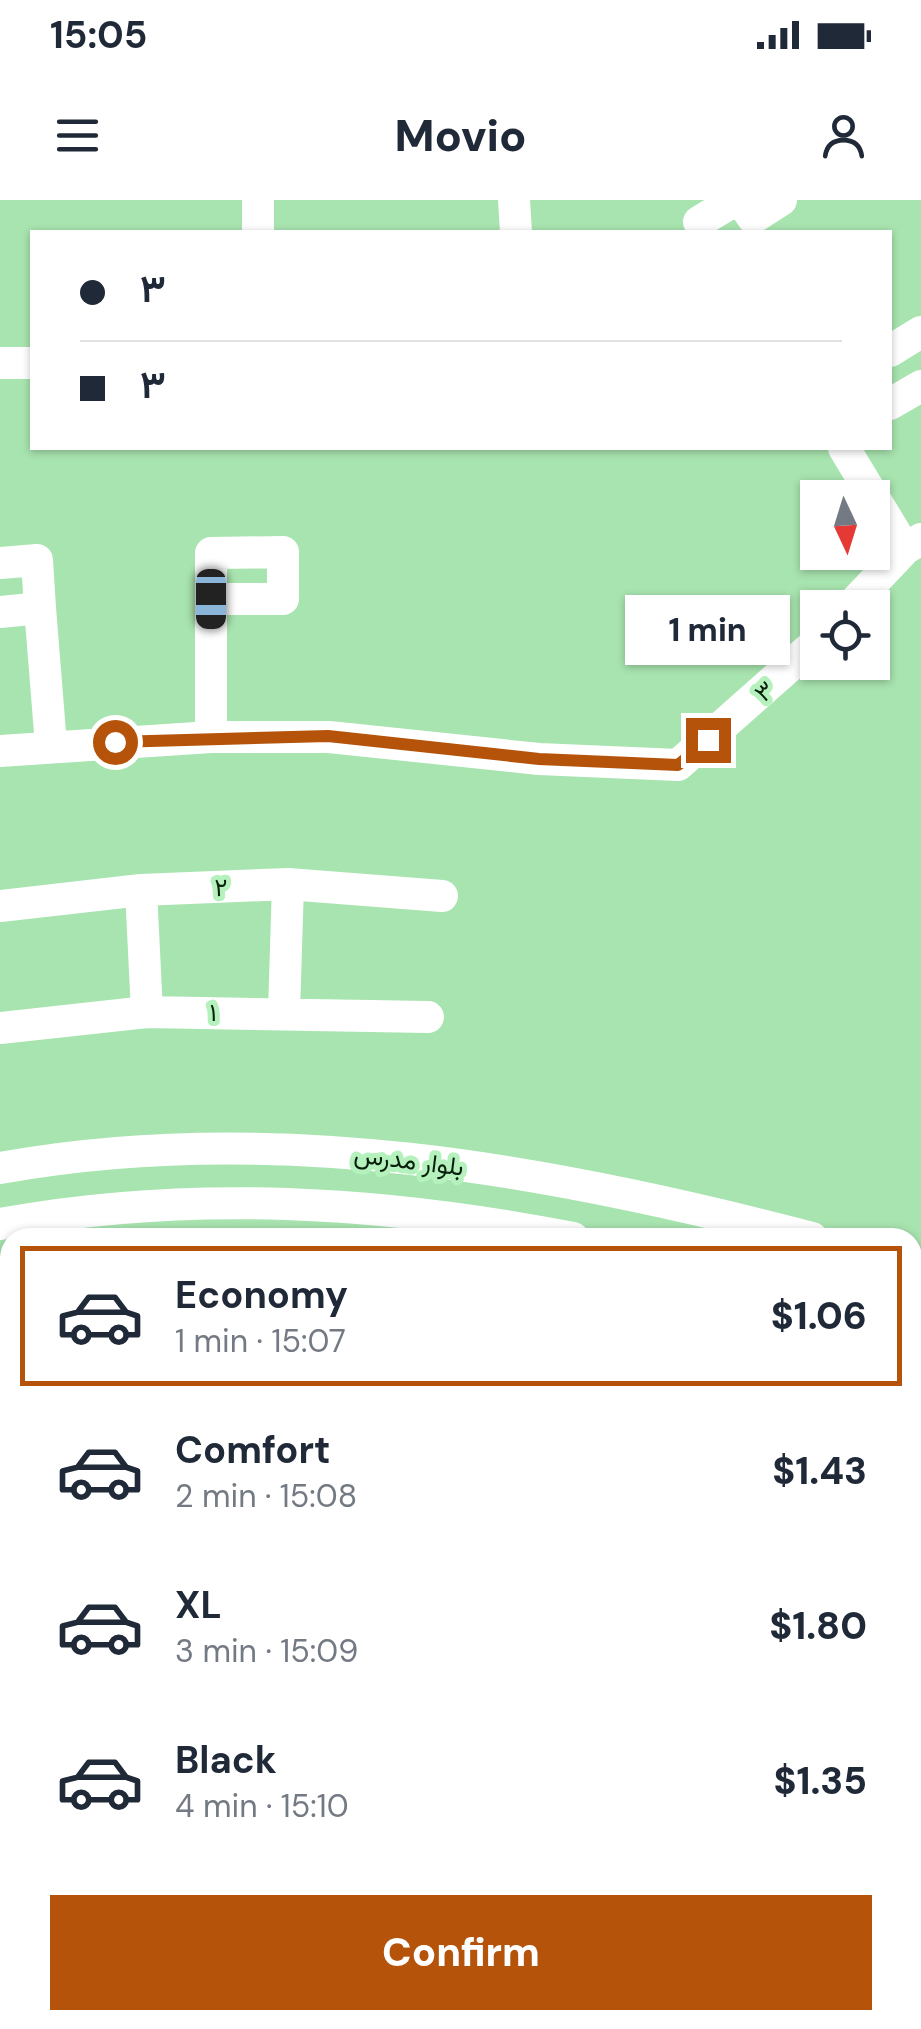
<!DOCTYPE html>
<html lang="en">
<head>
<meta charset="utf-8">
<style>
	:root { --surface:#fff; --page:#f2f2f3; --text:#1f2937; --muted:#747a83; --line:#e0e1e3; --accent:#b45309 }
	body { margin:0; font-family:"DM Sans",Vazirmatn,sans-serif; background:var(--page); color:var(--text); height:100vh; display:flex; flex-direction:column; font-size:38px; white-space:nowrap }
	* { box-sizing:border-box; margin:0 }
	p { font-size:32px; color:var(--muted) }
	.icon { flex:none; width:55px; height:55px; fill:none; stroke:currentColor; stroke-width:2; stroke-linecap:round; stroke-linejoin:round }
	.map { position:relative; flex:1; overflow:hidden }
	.sheet { position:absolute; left:0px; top:1028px; width:922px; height:802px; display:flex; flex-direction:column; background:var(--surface); border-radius:30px 30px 0 0; box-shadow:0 2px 8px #0004 }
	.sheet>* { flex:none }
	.guide { position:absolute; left:30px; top:30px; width:862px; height:220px; border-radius:0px; box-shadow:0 2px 8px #0004; display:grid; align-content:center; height:220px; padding:0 50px; background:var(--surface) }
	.needle { width:65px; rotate:176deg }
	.fabs { position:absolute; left:800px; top:280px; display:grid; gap:20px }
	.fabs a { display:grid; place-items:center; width:90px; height:90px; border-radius:0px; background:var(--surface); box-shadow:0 2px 8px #0004; font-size:50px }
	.end { position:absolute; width:45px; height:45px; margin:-22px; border:12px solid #b45309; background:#fff; box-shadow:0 0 0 5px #fff }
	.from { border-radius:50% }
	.bubble { position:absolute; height:70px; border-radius:0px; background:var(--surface); box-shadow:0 2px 8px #0004; font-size:32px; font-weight:800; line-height:70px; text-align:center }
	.car { position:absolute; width:30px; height:60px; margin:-30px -15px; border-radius:12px; box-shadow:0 0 8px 2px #0007; background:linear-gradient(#222 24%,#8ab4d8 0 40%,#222 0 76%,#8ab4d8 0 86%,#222 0) }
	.guide b { display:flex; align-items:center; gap:35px; height:95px; font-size:38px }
	.guide b+b { border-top:2px solid var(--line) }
	.guide i { width:25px; height:25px; background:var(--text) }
	ul { padding:18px 0 0; list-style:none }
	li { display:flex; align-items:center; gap:30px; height:140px; margin:0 20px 15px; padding:0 30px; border:5px solid transparent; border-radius:0px }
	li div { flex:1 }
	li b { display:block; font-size:38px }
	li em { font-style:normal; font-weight:800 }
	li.selected { border-color:var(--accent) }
	li>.icon { width:90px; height:90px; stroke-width:1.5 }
	.button { display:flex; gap:20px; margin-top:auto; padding:20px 50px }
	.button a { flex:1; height:115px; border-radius:0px; background:var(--accent); color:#fff; font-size:40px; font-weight:800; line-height:115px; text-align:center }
	.status { display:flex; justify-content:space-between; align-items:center; height:70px; padding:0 50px; background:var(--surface); direction:ltr }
	.status svg { height:28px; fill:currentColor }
	header { display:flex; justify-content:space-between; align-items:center; height:130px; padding:0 50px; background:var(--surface); font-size:45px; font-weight:800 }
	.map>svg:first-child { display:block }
</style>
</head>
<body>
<div class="status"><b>15:05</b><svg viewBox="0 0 49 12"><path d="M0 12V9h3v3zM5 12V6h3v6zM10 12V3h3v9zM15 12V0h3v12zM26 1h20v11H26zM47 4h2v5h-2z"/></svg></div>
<header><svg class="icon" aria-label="menu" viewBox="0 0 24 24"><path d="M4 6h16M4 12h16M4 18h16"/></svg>Movio<svg class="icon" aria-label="person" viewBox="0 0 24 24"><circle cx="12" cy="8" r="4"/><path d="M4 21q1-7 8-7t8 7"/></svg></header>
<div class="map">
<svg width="921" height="1829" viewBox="0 0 921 1829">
	<rect width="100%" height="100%" fill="#a8e4af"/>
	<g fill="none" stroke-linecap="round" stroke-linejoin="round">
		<path stroke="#6679ab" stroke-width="9" d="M912 1347 921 1312
			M707 1829 711 1820"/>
		<path stroke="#59845f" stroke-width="5" stroke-dasharray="8 8" stroke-linecap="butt" d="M912 1528 921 1496
			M765 1829 770 1820"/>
		<path stroke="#fff" stroke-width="32" d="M514 0 516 32
			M741 0 753 18 781 0
			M699 22 735 0
			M258 32V0
			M890 151 921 132
			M0 163H32
			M890 204 921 186
			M844 248 905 349
			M0 363 37 360 40 408
			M211 399V353L283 352V399H211V537
			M849 408 905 349 921 339
			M0 412 40 408 51 545
			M0 551 211 537H329L539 559 678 565 818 441
			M141 690 147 812
			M0 706 141 690 288 684 442 696
			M284 812 288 684
			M0 828 147 812 428 817
			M0 968C271 919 549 969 812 1038
			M0 1024C191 989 382 1001 573 1038
			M912 1064 921 1066
			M912 1118 921 1120
			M0 1193 10 1192
			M912 1236 921 1206
			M0 1278 10 1315
			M0 1424 10 1421
			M0 1645 10 1643
			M434 1829 436 1820
			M662 1829 667 1820"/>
	</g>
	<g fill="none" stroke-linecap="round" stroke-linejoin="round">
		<path stroke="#b45309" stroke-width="12" d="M115 542 328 536 539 559 678 565 708 540"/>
	</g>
	<g text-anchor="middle" stroke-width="10" stroke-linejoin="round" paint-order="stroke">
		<g font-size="25" fill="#071f0c" stroke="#b5f1bc">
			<text transform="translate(764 491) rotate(-41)" y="9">۳</text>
			<text transform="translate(221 687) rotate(-2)" y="9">۲</text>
			<text x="213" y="821">۱</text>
			<text transform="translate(409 960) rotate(7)" y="9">بلوار مدرس</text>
		</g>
	</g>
</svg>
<div class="fabs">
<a><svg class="needle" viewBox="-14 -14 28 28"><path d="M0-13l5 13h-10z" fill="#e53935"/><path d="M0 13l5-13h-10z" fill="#747a83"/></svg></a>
<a><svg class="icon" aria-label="locate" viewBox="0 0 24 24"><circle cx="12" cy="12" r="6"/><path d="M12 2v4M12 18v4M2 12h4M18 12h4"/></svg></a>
</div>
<i class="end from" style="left:115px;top:542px"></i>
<i class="end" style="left:708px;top:540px"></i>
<div class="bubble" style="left:625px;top:395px;width:165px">1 min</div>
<i class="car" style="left:211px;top:399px;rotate:180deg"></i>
<div class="guide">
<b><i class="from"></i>۳</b>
<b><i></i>۳</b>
</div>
<section class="sheet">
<ul>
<li class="selected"><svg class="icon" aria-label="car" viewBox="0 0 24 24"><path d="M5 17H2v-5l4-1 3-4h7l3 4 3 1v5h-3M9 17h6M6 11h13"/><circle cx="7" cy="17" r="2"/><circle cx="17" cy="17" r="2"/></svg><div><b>Economy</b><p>1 min · 15:07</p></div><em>$1.06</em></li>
<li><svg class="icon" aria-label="car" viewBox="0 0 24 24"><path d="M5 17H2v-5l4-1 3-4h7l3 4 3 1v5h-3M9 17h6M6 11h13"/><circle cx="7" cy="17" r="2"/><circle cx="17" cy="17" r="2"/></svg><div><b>Comfort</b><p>2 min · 15:08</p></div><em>$1.43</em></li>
<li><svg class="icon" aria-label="car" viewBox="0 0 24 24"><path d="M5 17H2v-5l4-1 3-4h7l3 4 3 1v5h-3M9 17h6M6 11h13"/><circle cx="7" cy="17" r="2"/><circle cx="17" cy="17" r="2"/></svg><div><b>XL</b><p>3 min · 15:09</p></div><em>$1.80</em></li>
<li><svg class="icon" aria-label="car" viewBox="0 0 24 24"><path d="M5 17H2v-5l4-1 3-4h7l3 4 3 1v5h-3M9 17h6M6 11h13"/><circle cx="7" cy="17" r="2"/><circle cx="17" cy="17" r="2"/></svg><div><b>Black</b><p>4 min · 15:10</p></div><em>$1.35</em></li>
</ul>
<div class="button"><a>Confirm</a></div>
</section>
</div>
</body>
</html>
